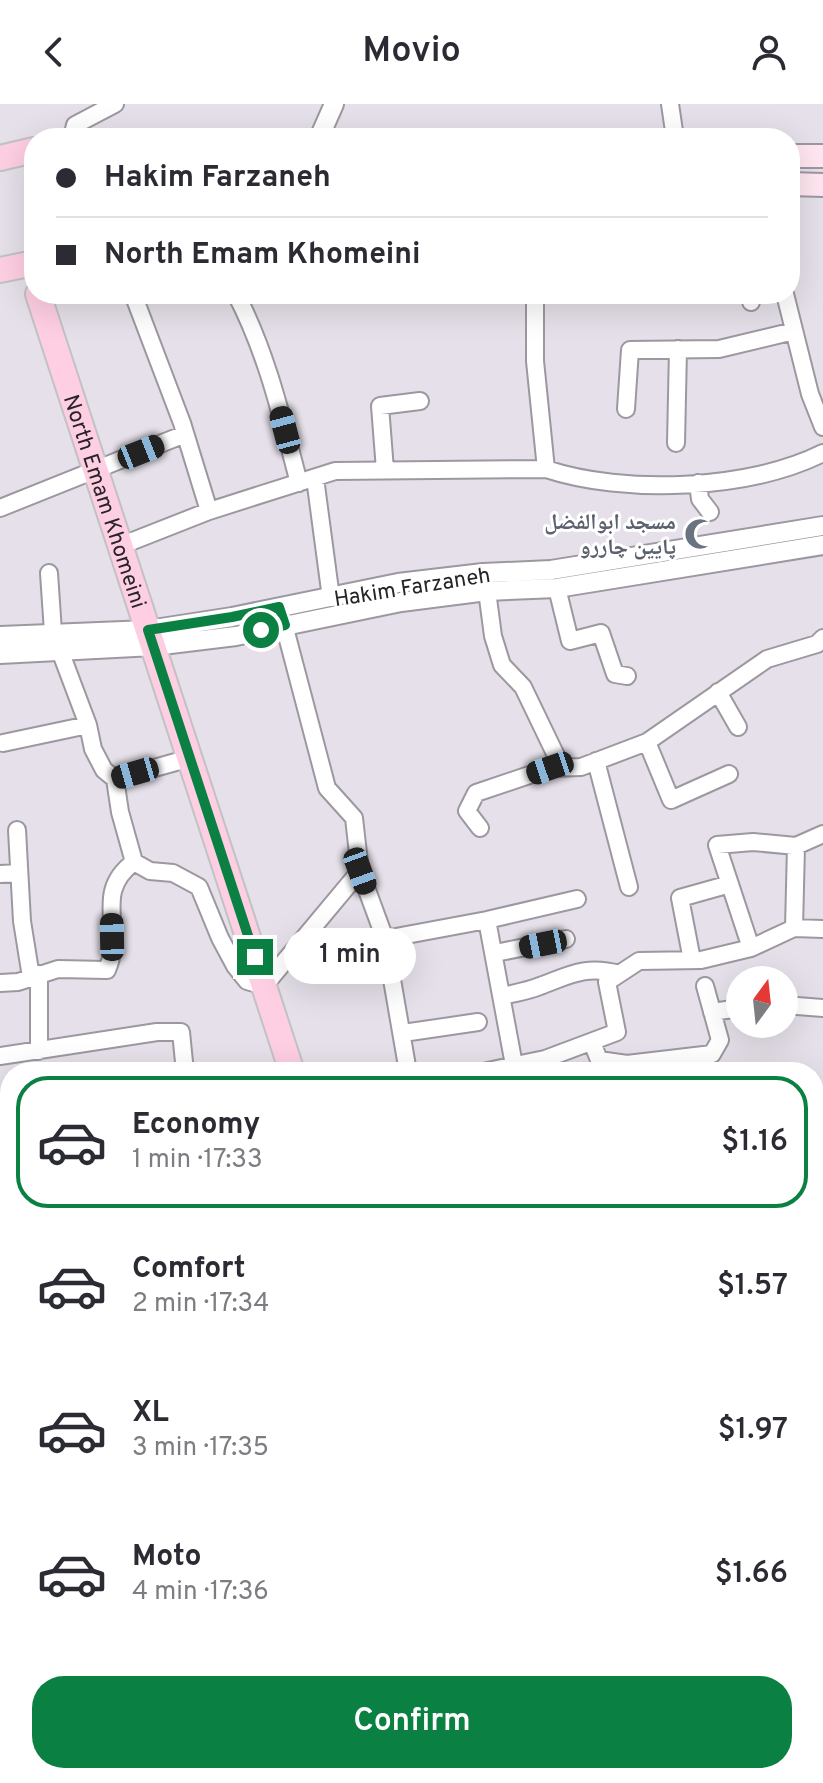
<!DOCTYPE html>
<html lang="en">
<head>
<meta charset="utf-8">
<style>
	:root { --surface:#fff; --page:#f7f7f7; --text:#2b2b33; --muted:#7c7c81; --line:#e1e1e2; --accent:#0b8043 }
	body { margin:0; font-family:Overpass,"Noto Naskh Arabic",sans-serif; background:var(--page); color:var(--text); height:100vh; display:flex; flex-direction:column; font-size:30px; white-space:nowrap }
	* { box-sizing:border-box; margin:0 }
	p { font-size:26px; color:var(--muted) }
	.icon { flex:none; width:44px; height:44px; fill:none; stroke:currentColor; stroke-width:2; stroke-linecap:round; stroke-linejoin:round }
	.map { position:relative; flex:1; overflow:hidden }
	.panel { position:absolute; left:0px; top:958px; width:824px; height:722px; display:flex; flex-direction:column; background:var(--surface); border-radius:32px 32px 0 0; box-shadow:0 8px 32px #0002 }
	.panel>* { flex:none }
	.banner { position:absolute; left:24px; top:24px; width:776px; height:176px; border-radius:32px; box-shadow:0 8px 32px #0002; display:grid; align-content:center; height:176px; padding:0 32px; background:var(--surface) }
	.needle { width:52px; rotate:15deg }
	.controls { position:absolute; left:726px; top:862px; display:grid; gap:16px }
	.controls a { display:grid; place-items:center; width:72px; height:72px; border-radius:50%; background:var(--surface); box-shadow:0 8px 32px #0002; font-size:40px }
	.end { position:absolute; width:36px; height:36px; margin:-18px; border:10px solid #0b8043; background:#fff; box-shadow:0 0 0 4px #fff }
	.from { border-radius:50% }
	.bubble { position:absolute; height:56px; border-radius:28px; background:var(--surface); box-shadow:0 8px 32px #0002; font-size:26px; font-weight:600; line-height:56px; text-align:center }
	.car { position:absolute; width:24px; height:48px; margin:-24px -12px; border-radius:10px; box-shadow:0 0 6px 2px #0007; background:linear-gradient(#222 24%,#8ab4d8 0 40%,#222 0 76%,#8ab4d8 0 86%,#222 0) }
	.banner b { display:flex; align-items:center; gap:28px; height:76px; font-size:30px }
	.banner b+b { border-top:2px solid var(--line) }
	.banner i { width:20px; height:20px; background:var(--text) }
	ul { padding:14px 0 0; list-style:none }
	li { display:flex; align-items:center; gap:24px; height:132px; margin:0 16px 12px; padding:0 16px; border:4px solid transparent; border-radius:32px }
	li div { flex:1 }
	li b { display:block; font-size:30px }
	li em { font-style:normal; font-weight:600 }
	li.current { border-color:var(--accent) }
	li>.icon { width:72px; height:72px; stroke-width:1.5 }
	.action { display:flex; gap:16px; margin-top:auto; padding:16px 32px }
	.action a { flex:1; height:92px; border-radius:32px; background:var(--accent); color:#fff; font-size:32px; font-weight:600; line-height:92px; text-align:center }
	header { display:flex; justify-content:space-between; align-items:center; height:104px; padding:0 32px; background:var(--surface); font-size:36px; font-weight:600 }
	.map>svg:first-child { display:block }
</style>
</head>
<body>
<header><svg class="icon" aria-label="back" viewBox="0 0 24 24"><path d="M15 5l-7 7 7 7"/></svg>Movio<svg class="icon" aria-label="person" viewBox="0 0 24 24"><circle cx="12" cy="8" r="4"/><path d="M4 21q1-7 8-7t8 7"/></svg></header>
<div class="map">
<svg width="823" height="1679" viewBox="0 0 823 1679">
	<rect width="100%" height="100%" fill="#e5e0e9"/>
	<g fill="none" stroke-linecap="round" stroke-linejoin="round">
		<defs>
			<path id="minor" d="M670 0 675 34
				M72 34 75 21 115 0
				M133 190 182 319 209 407
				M236 190C267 249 282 315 299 379
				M535 190V257L546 365
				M750 190 751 198
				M785 190 810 290 823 323
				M626 305 630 246 719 245 794 227
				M676 339 678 245
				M385 366 380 302 420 297
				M315 374 331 494
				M698 379 700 395 710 408
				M0 404 185 330
				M120 442 209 407 335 367 546 365C624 391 749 386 823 349
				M49 469 53 528 88 621 93 645 104 666 115 675 120 708 134 758 150 767 173 769 199 783 220 834 235 862 247 877 264 882 360 767
				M557 484 570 537 601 529 615 570 627 572
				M487 487 493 532 502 561 523 583 562 664
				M282 513 327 684 354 714 360 767 385 835 408 968
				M718 588 738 623
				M647 638 671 696 729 670
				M3 639 88 621
				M596 657 629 783
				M115 675 190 654
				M480 724 467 707 476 689 550 664 581 663 647 638 767 555 817 540 823 534
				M17 726 22 817 31 873
				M0 770 19 769
				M487 816 514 961
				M794 824 823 825
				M385 835 487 816 577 795
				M751 844 717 741 753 738 796 742
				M495 849 566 835
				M692 856 680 794 730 780
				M0 879 18 878 58 865 107 866C125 825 92 789 134 758
				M502 892C515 889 528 887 540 882 570 871 586 861 619 870
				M784 901 823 904
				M712 908 740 904
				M403 929 478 918
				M592 938 599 956 627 960 712 950 720 936 705 882
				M39 947V870
				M0 952 157 928H181L185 968
				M483 968 545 955 617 928 607 878 639 857 701 856 751 844 794 824 796 742 823 730
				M814 1058 818 1056 823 996
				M0 1131 10 1118
				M0 1187 10 1185
				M0 1247 10 1274
				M814 1281 823 1282
				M814 1391 823 1395
				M0 1494 10 1490
				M814 1581 823 1586
				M489 1670 491 1679
				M0 1674 19 1670
				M741 1676 742 1679
				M163 1679 195 1670
				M337 1679 365 1672
				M652 1679 669 1670"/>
			<path id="tertiary" d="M319 34 334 0
				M0 532 148 526 232 513 398 479 483 469 551 466 823 422
				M0 550 154 542 236 532 401 498 487 487 557 484 823 441"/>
			<path id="secondary" d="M790 52H823
				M790 80 823 81"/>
			<g id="primary">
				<path d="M0 54 34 46"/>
				<path d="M0 166 34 159"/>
				<path id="s1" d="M38 190 292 968"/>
				<path d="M531 1670 534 1679"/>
			</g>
		</defs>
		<use href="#minor" stroke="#9d98a0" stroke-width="20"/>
		<use href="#tertiary" stroke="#9d98a0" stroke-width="22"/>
		<use href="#secondary" stroke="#9d98a0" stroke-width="26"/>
		<use href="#primary" stroke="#c2c2c3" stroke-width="28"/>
		<use href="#minor" stroke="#fff" stroke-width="16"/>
		<use href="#tertiary" stroke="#fff" stroke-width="18"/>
		<use href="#secondary" stroke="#ffe6f0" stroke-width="22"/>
		<use href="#primary" stroke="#fecee2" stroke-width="24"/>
	</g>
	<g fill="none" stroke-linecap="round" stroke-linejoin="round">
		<path stroke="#0b8043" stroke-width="10" d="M255 853 148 526 232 513 279 503 285 521 261 526"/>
	</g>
	<defs>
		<symbol id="mosque-bare" viewBox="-9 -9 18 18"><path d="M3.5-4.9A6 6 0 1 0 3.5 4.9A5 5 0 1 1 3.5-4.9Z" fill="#6b7280" stroke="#fff" stroke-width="2.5" paint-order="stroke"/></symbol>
	</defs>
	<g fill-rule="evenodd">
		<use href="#mosque-bare" x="678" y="408" width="44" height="44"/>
	</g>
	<g text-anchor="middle" stroke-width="6" stroke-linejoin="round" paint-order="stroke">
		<g font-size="22" fill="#262427" stroke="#fff">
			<text dy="8" stroke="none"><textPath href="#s1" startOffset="218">North Emam Khomeini</textPath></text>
			<text transform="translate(412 482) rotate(-9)" y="8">Hakim Farzaneh</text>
		</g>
		<g font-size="22" font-weight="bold" fill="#5b616d" stroke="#fff" text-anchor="end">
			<text x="676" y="425">مسجد ابوالفضل<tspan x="676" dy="25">پایین چاررو</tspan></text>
		</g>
	</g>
</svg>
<div class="controls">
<a><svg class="needle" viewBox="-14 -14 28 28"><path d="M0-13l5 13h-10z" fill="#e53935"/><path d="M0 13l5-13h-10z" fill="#7c7c81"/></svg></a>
</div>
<i class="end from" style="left:261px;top:526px"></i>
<i class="end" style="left:255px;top:853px"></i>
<div class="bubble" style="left:284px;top:824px;width:132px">1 min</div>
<i class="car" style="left:285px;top:326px;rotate:345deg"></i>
<i class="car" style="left:141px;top:348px;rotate:68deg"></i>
<i class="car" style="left:550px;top:664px;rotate:251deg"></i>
<i class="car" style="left:135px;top:669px;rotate:254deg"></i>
<i class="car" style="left:360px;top:767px;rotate:160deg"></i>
<i class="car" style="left:112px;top:833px;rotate:359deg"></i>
<i class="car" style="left:543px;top:840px;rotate:259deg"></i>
<div class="banner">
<b><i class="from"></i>Hakim Farzaneh</b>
<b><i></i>North Emam Khomeini</b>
</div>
<section class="panel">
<ul>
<li class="current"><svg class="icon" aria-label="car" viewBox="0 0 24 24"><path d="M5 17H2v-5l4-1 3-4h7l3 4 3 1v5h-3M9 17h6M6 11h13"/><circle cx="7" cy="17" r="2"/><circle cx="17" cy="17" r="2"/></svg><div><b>Economy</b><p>1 min · 17:33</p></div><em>$1.16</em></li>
<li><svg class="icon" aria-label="car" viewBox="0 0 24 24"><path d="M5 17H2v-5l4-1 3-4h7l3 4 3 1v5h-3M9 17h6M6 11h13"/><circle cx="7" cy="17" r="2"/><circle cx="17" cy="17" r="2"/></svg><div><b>Comfort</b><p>2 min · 17:34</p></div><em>$1.57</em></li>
<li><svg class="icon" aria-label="car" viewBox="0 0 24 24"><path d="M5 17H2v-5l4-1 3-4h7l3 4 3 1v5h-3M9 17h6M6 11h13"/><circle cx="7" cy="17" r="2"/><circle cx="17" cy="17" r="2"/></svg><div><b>XL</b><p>3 min · 17:35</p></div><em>$1.97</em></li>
<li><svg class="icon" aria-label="car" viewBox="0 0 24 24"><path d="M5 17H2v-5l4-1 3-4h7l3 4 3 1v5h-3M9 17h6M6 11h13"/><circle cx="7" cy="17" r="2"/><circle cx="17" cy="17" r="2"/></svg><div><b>Moto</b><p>4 min · 17:36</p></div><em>$1.66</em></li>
</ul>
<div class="action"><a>Confirm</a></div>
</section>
</div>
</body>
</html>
